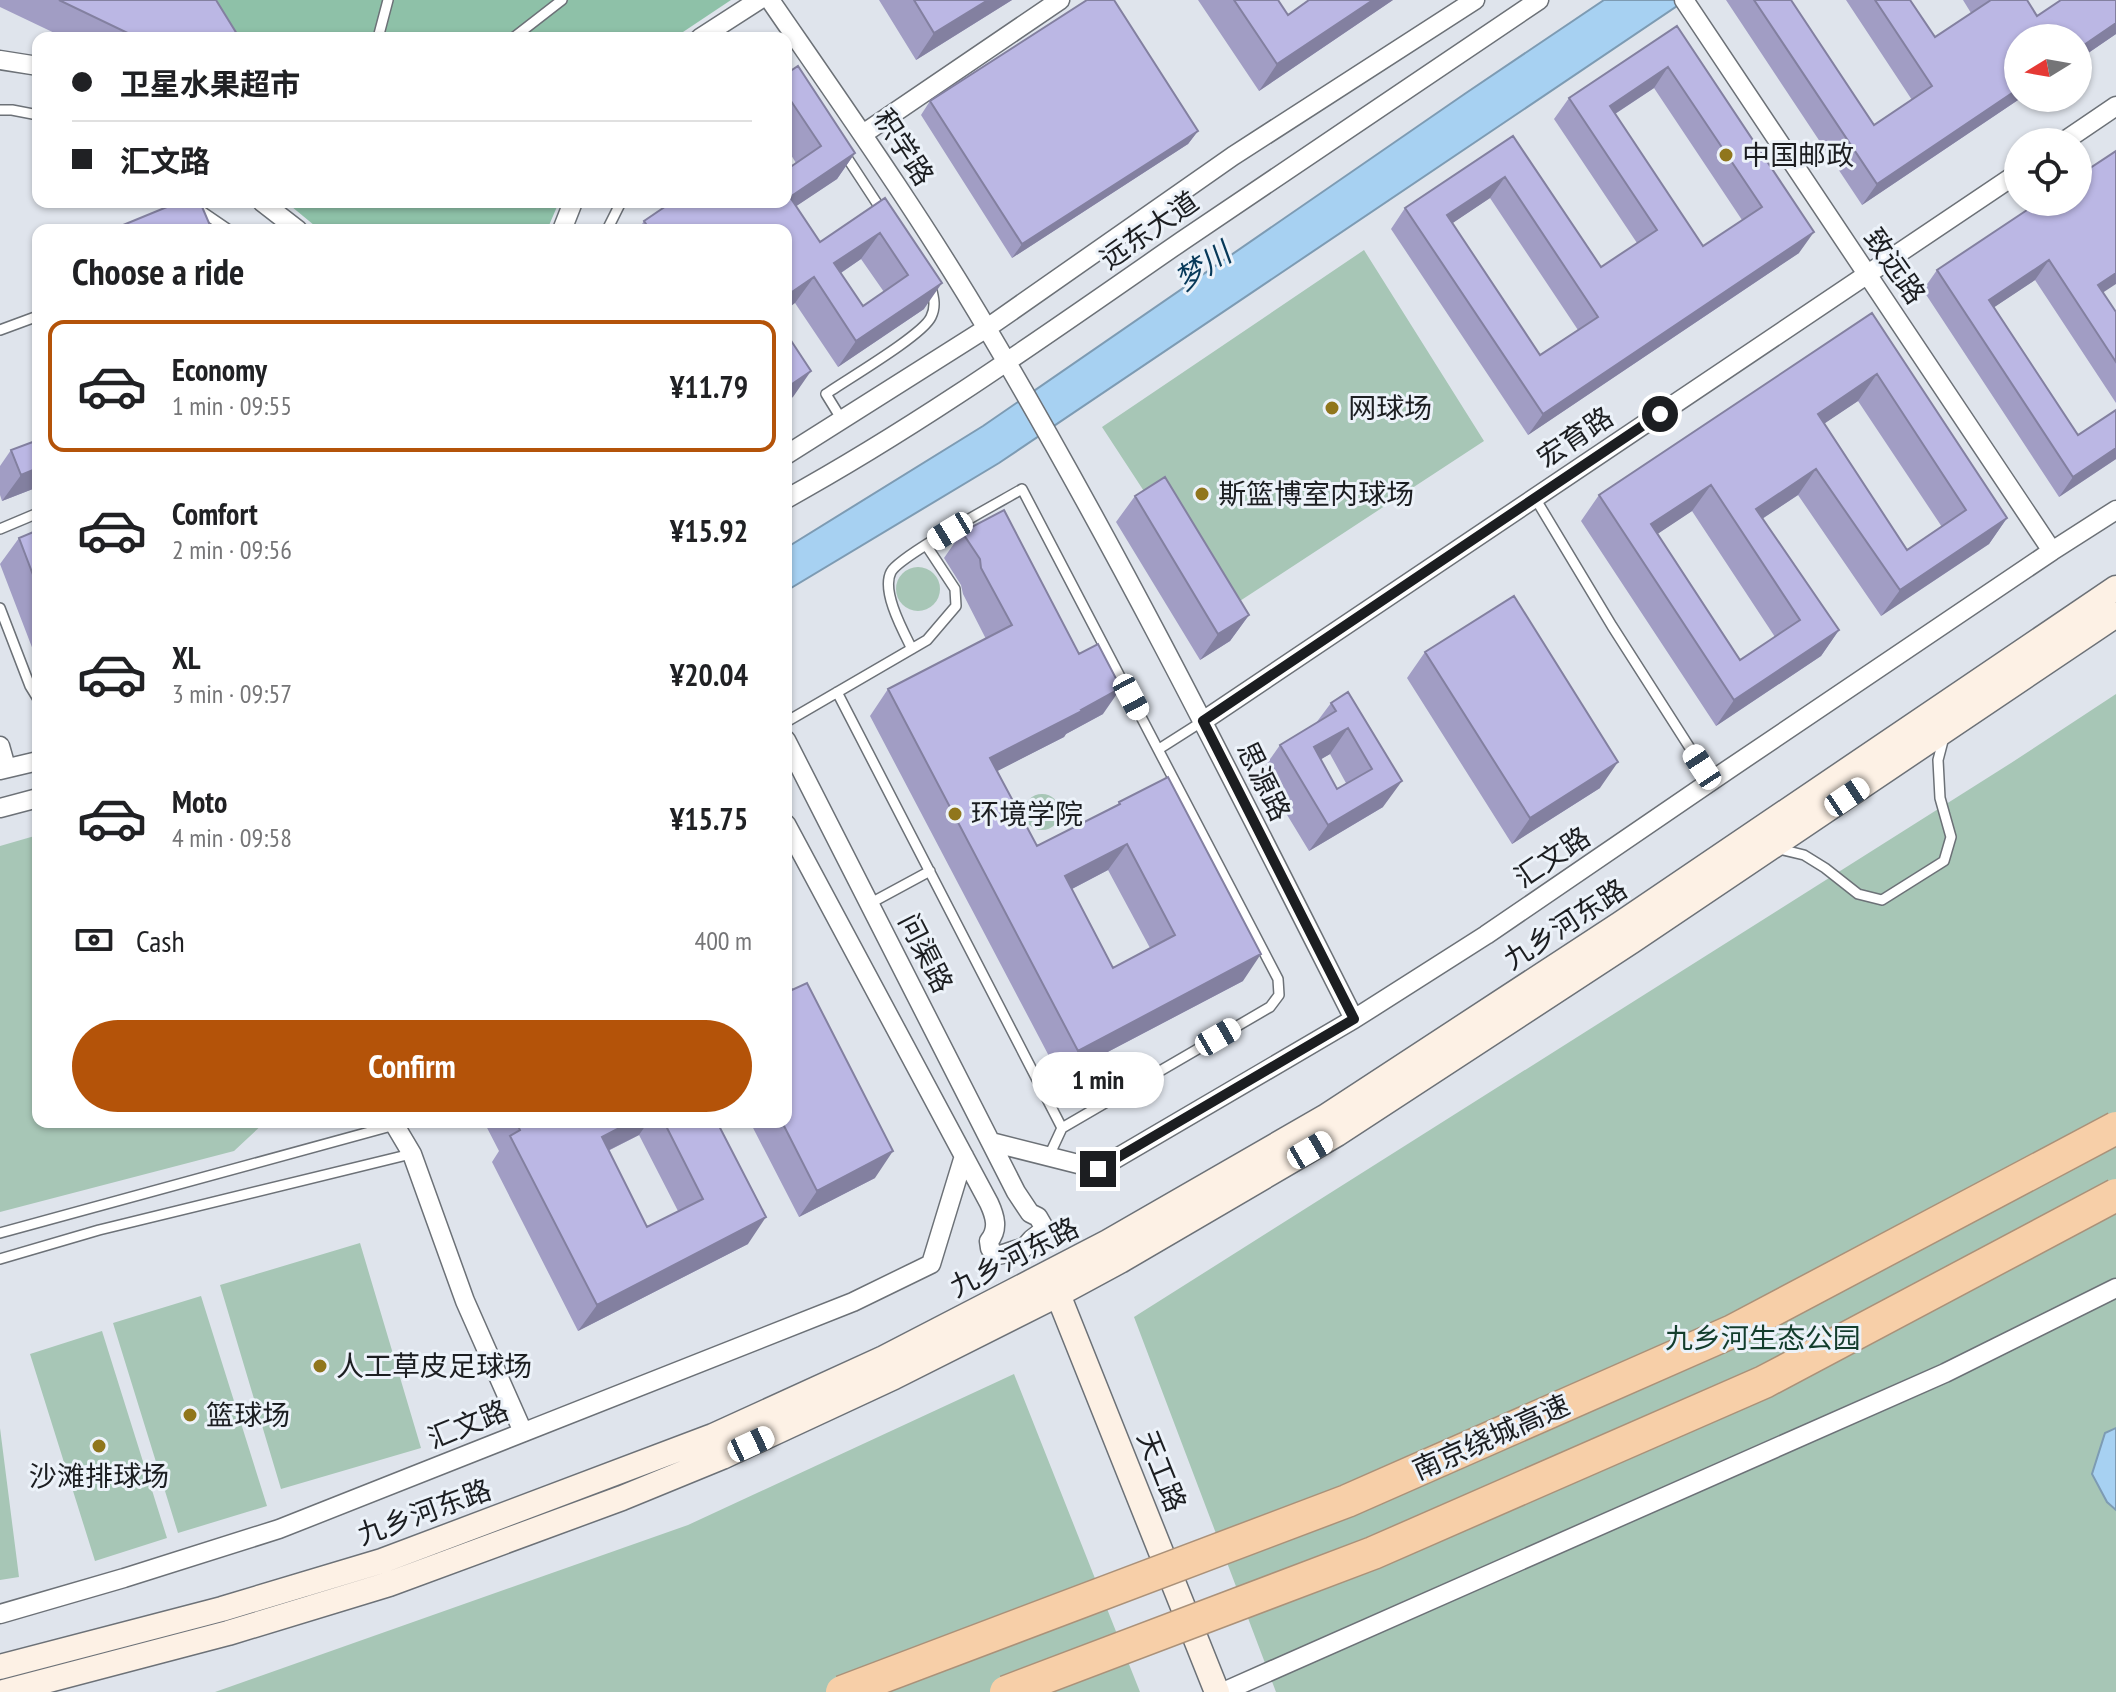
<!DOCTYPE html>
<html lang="en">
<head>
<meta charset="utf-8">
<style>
	:root { --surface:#fff; --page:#f6f6f6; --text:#202124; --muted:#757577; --line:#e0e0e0; --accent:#b45309 }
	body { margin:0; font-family:"PT Sans Narrow","Noto Sans SC",sans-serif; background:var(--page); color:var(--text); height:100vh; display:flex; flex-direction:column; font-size:30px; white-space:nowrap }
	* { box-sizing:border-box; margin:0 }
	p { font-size:26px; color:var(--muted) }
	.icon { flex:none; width:44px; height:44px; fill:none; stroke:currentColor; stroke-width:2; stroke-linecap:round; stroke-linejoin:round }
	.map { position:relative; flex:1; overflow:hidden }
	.drawer { position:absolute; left:32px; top:224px; width:760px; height:904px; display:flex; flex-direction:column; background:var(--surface); border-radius:16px; box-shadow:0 2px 6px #0004 }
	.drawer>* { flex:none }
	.banner { position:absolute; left:32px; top:32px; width:760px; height:176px; border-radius:16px; box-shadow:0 2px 6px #0004; display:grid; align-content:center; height:176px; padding:0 40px; background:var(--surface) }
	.needle { width:52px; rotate:259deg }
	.fabs { position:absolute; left:2004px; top:24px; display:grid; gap:16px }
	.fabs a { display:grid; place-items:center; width:88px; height:88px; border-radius:50%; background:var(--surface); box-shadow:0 2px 6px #0004; font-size:40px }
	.end { position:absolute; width:36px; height:36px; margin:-18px; border:10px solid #1c1e21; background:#fff; box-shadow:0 0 0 4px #fff }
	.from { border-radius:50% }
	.bubble { position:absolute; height:56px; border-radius:28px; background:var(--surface); box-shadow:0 2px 6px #0004; font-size:26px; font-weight:800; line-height:56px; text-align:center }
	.car { position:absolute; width:24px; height:48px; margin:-24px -12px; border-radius:10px; box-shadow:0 0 6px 2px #0007; background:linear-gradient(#fff 24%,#345 0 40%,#fff 0 76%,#345 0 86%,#fff 0) }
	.banner b { display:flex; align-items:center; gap:28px; height:76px; font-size:30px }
	.banner b+b { border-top:2px solid var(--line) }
	.banner i { width:20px; height:20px; background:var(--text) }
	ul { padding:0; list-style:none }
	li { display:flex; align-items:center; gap:24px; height:132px; margin:0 16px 12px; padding:0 24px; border:4px solid transparent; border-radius:16px }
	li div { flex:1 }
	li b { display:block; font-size:30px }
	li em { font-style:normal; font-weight:800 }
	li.selected { border-color:var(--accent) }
	li>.icon { width:72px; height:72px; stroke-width:1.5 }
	h2 { padding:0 40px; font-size:36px; line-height:96px }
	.pay { display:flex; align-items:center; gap:20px; height:88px; padding:0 40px; font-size:30px }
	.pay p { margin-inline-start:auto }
	.cta { display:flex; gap:16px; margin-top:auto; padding:16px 40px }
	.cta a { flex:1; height:92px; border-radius:48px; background:var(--accent); color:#fff; font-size:32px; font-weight:800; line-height:92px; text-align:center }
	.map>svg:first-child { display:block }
</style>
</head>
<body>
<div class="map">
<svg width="2116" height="1692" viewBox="0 0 2116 1692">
	<rect width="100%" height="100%" fill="#dfe4ec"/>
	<path fill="#a7c6b6" d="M1364 250 1484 441 1223 612 1102 427Z
		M896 589a22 22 0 1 1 44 0a22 22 0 1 1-44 0Z
		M2116 694V1692H1276L1134 1317 2011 763Z
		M1024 812a18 18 0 1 1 36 0a18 18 0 1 1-36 0Z
		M38 835V1122H265L234 1151 0 1212V846Z
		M360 1243 421 1448 281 1489 220 1285Z
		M201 1296 267 1506 178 1533 113 1323Z
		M102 1331 167 1538 95 1561 30 1354Z
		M1014 1374 1140 1692H215L688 1525Z
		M0 1428 19 1577 0 1580Z"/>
	<path fill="#8ec1a8" d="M202 0H731L674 38H221Z
		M286 202H559L547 230H320Z"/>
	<path fill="#a7d1f2" stroke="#7d9bb3" stroke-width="2" d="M1604 0H1686L999 463 786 591V548L983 426 1466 93Z
		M2116 1428V1510L2107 1502 2092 1474 2105 1433Z"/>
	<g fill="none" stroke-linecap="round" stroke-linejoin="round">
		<defs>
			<path id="lane" d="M378 38 388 0
				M513 38 562 0
				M0 110H12L38 115
				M844 153 882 211
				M188 202 229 230
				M607 230 621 202
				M0 330 38 316
				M842 420 826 394C846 380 923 335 931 317 936 307 934 298 931 287
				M1535 498 1612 626 1711 781
				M0 529 38 513
				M0 608 30 686 38 699
				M912 649C903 631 881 591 891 572 899 556 1000 502 1022 489L1278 979 1279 995 1270 1007 1062 1128 1048 1158
				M837 692 1062 1128
				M786 722 927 640 956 606 955 589 926 545
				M1159 749 1203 721
				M1775 848 1804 855 1825 868 1858 894 1882 900 1944 861 1951 837 1940 798 1938 760 1944 737
				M869 904 930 871
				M0 1233 395 1125
				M0 1259 99 1230 411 1154"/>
			<path id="street" d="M770 0C845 109 922 218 989 332 1121 555 1237 788 1354 1019
				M1684 0 2052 551
				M700 38 759 0
				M0 60 38 66
				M863 134 1060 0
				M2063 142 2116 106
				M262 202 298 230
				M562 230 573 202
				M786 455 990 326 1233 156 1475 0
				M786 499C924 423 1053 330 1182 241 1301 160 1420 81 1539 0
				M1203 721 2018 173
				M786 740 1016 1192 1030 1213 1038 1217 1045 1229 1032 1239 1024 1248C1013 1249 1004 1256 994 1255L990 1248 989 1241C999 1229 995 1216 989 1203L786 824
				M0 746 6 767
				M0 770 38 761
				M0 808 38 798
				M393 1122 412 1154 465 1301 523 1432
				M991 1142 1098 1169 1354 1019 1486 935 1726 771 2052 551 2116 510
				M0 1614 124 1578 279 1529 853 1302 931 1264 964 1156
				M1223 1692 1945 1373 2116 1288"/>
			<path id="secondary" d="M1053 1282 1217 1692
				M0 1667 222 1609 382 1561 713 1436 884 1358 1108 1242 1325 1117 1620 924 2116 588
				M3 1692 228 1633 389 1584 622 1498 722 1457 894 1377 1059 1294 1120 1261 1337 1134 1632 941 2116 615"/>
		</defs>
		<use href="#lane" stroke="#6c7177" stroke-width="12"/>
		<use href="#street" stroke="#6c7177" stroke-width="21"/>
		<use href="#secondary" stroke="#6c7177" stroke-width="27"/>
		<use href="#lane" stroke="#fff" stroke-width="9"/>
		<use href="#street" stroke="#fff" stroke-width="18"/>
		<use href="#secondary" stroke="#fdf1e5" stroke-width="24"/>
		<defs>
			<path id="highway-bridge" d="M842 1692 1347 1501 1733 1331 2116 1128
				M1006 1692 1373 1553 1764 1382 2116 1195"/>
		</defs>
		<use href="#highway-bridge" stroke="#aa9179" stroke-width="35" stroke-linecap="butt"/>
		<use href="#highway-bridge" stroke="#f7cfa8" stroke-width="32"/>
	</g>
	<path fill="#a19dc4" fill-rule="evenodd" d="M0 0H216L236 38H65L0 7Z
		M879 0H1012L916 60Z
		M1198 0H1278L1288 15 1393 0 1259 91Z
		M1726 0H1791L1874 125 1912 100 1846 0H1910L1935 37 1971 13 1963 0H2027L2037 16 2116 0V34L2078 60V38L2018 98H2021L1862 205Z
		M1677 26 1799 253 1528 435 1391 229 1405 208 1513 136 1601 267 1637 243 1554 119 1569 98ZM1654 88 1742 220 1703 246 1615 114ZM1490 198 1578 330 1540 355 1452 223Z
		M786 74 855 153 837 179 796 206 820 242 885 198 924 309 838 367 795 303 786 230H638L644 221 786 202 796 163 786 147ZM861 259 884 292 863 306 841 273Z
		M930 101 1198 131 1188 144 1012 258 921 115Z
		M2039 202 2116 312V403L2035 280 1994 307 2078 435 2116 410V459L2059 497 1923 290 1937 270Z
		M1872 313 2007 518 1989 544 1881 616 1798 495 1762 519 1839 630 1821 656 1716 726 1581 521 1599 495ZM1858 401 1942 527 1907 550 1824 423ZM1692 511 1775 637 1740 660 1657 534Z
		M11 450 38 487 2 501 0 495V466Z
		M1135 496 1249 615 1230 641 1200 660 1116 522Z
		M38 530V663L0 564 19 538Z
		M962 532 1103 714 1066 734 1064 737 997 771 1037 846 1118 805 1119 802 1243 981 1060 1077 870 716 888 689 986 639 963 594 961 585 944 558ZM1108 870 1150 948 1113 968 1072 889Z
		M1425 652 1600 788 1512 844 1407 678Z
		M1348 692 1383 807 1309 851 1261 772 1280 745 1316 723 1331 703ZM1330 754 1346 783 1337 789 1321 759Z
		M484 1122H717L748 1244 578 1331 492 1162 499 1151ZM639 1135 678 1211 647 1227 608 1151Z
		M750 1122H786L875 1178 799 1217Z"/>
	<path fill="#8380a0" d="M988 0H1012L916 60 934 33Z
		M1373 0H1393L1259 91 1277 64Z
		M2116 23V34L2078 60V49Z
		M1668 67 1654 88 1595 127 1610 106Z
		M2018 89V98H2021L1862 205 1877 184Z
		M1198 131 1188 144 1012 258 1022 244Z
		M855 153 837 179 771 223 790 197Z
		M1505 177 1490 198 1432 237 1447 215Z
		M1814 232 1799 253 1528 435 1543 414Z
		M880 233 861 259 820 287 834 263Z
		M2049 260 2035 280 1975 320 1989 300Z
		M2116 273V284L2084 305 2098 285Z
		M814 277 795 303 786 310V296Z
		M942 283 924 309 838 367 856 341Z
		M811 371 793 397 786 402V388Z
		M1877 374 1858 401 1800 440 1818 414Z
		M2116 448V459L2059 497 2073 477Z
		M38 468V487L2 501 21 475Z
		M1816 469 1798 495 1742 532 1756 509Z
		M1711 485 1692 511 1635 549 1651 524Z
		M2007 518 1989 544 1881 616 1900 590Z
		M1249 615 1230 641 1200 660 1218 634Z
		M1839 630 1821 656 1716 726 1734 700Z
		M1121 688 1103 714 1066 734 1064 737 972 784 990 758Z
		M1348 728 1330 754 1296 774 1314 747Z
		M1618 762 1600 788 1512 844 1530 818Z
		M1402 781 1383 807 1309 851 1328 825Z
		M1127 844 1108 870 1047 902 1065 876Z
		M1261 954 1243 981 1060 1077 1078 1051Z
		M631 1122H648L639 1135 583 1163 602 1137Z
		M893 1151 875 1178 799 1217 817 1191Z
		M766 1217 748 1244 578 1331 597 1305Z"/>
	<path fill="#bbb7e4" stroke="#8380a0" stroke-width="2" fill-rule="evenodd" d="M59 0H216L237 34 236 38H138Z
		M914 0H988L934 33Z
		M1087 0H1114L1198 131 1022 244 930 101Z
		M1234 0H1278L1288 15 1309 0H1373L1277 64Z
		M1754 0H1791L1874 125 1932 86 1875 0H1910L1935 37 1991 0H2027L2037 16 2061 0H2116V23L2078 49V38H2018V89L1877 184Z
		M1677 26 1814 232 1543 414 1405 208 1513 136 1601 267 1657 230 1569 98ZM1668 67 1762 207 1703 246 1610 106ZM1505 177 1598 317 1540 355 1447 215Z
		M798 66 855 153 790 197 820 242 885 198 942 283 856 341 814 277 786 296V230H650L644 221 672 202H786V170L821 146 791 101 786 104V74ZM880 233 908 275 863 306 834 263Z
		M2116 151V273L2098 285 2116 312V362L2049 260 1989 300 2078 435 2116 410V448L2073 477 1937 270 2039 202H2078V176Z
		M179 202H200L212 230H111Z
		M1872 313 2007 518 1900 590 1816 469 1756 509 1839 630 1734 700 1599 495ZM1877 374 1966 510 1907 550 1818 414ZM1711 485 1800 620 1740 660 1651 524Z
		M786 333 811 371 786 388Z
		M38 440V468L21 475 11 450Z
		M1165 477 1249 615 1218 634 1135 496Z
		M1004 510 1079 654 1098 644 1121 688 1081 710 1082 711 990 758 1037 846 1120 804 1119 802 1168 777 1261 954 1078 1051 888 689 1012 625 981 568 980 559 962 532ZM1127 844 1175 935 1113 968 1065 876Z
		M38 530V588L19 538Z
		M1514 596 1618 762 1530 818 1425 652Z
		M1348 692 1402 781 1328 825 1280 745 1336 711 1331 703ZM1348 728 1372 769 1337 789 1314 747Z
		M786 979 792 990 807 983 893 1151 817 1191 782 1122H786Z
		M516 1122H631L602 1137 647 1227 703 1199 664 1122H717L766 1217 597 1305 510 1136 520 1130Z"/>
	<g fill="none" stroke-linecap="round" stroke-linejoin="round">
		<path stroke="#1c1e21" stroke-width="10" d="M1098 1169 1354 1019 1203 721 1660 414"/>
	</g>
	<g fill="#90761c" stroke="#ecf2f9" stroke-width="3">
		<circle cx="1726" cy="155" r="8"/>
		<circle cx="1332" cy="408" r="8"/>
		<circle cx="1202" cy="494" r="8"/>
		<circle cx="955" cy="814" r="8"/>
		<circle cx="320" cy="1366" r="8"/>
		<circle cx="190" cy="1415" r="8"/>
		<circle cx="99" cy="1446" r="8"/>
	</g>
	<g text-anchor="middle" stroke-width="6" stroke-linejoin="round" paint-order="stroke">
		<g font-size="28" fill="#1c1e21" stroke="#ecf2f9">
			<text transform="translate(904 147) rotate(57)" y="10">积学路</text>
			<text transform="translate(1149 230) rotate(-35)" y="10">远东大道</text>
			<text transform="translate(1895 266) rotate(55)" y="10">致远路</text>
			<text transform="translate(1575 437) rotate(-34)" y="10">宏育路</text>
			<text transform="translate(1264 781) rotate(64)" y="10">思源路</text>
			<text transform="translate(1552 857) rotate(-34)" y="10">汇文路</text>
			<text transform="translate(1565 924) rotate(-33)" y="10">九乡河东路</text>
			<text transform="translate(926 953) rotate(63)" y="10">问渠路</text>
			<text transform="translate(1014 1257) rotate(-27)" y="10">九乡河东路</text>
			<text transform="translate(468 1424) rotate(-22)" y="10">汇文路</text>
			<text transform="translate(1491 1437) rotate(-24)" y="10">南京绕城高速</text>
			<text transform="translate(1162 1471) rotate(68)" y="10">天工路</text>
			<text transform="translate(424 1512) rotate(-20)" y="10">九乡河东路</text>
		</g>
		<g font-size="28" fill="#1c1e21" stroke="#ecf2f9" text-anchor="start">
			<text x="1742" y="165">中国邮政</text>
			<text x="1348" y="418">网球场</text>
			<text x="1218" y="504">斯篮博室内球场</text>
			<text x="971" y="824">环境学院</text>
			<text x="336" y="1376">人工草皮足球场</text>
			<text x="206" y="1425">篮球场</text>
			<text x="99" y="1486" text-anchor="middle">沙滩排球场</text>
		</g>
		<g font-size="28" fill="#133d2c" stroke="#ecf2f9">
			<text x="1763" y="1348">九乡河生态公园</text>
		</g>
		<g font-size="30" font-style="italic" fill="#073959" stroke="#ecf2f9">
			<text transform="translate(1203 267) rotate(-34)" y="10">梦川</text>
		</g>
	</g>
</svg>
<div class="fabs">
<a><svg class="needle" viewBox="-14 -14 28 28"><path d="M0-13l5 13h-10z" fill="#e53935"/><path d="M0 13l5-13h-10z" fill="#757577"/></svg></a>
<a><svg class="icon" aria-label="locate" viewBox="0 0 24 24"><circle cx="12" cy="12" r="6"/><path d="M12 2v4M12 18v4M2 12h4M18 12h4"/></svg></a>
</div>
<i class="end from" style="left:1660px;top:414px"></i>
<i class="end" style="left:1098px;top:1169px"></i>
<div class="bubble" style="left:1032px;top:1052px;width:132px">1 min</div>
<i class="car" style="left:950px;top:531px;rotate:239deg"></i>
<i class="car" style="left:1131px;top:697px;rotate:152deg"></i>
<i class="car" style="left:1702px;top:767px;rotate:327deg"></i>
<i class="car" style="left:1847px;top:797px;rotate:56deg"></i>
<i class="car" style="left:1218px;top:1037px;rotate:60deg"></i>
<i class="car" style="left:1310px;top:1150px;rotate:60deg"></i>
<i class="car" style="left:751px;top:1444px;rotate:65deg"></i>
<div class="banner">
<b><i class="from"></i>卫星水果超市</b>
<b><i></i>汇文路</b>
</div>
<section class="drawer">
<h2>Choose a ride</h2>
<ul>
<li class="selected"><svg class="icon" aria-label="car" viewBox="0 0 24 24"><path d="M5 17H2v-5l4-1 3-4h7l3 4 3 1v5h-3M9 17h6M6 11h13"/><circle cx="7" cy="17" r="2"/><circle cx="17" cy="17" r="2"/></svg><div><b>Economy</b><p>1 min · 09:55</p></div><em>¥11.79</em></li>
<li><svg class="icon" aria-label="car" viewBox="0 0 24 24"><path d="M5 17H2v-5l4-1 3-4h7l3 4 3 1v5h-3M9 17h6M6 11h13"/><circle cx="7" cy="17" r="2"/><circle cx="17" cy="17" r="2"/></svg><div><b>Comfort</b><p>2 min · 09:56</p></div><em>¥15.92</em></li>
<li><svg class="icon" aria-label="car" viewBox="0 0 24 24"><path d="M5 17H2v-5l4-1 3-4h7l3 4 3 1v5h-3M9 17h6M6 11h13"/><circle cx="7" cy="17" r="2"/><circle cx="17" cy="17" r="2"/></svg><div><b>XL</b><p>3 min · 09:57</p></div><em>¥20.04</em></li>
<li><svg class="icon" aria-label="car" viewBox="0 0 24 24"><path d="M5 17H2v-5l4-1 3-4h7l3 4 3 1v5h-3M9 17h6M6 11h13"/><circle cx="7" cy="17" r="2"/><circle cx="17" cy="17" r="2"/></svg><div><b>Moto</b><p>4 min · 09:58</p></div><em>¥15.75</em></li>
</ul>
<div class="pay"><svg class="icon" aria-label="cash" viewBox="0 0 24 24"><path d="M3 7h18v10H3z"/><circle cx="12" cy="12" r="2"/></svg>Cash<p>400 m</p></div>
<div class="cta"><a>Confirm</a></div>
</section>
</div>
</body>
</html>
